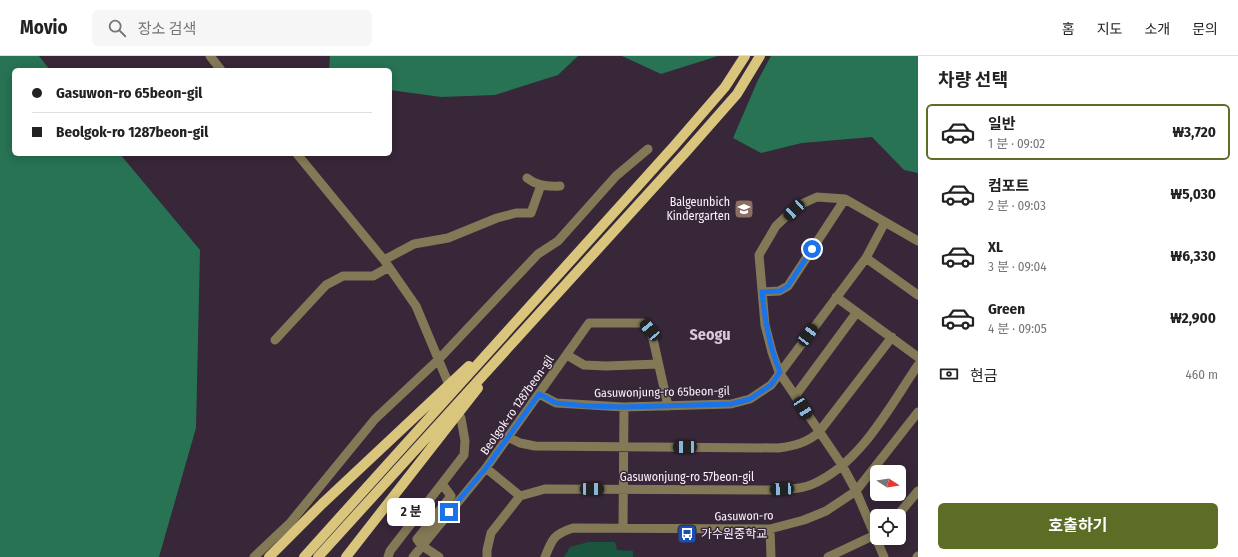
<!DOCTYPE html>
<html lang="ko">
<head>
<meta charset="utf-8">
<style>
	:root { --surface:#fff; --page:#f6f6f6; --text:#222; --muted:#767676; --line:#e0e0e0; --accent:#5c6d25 }
	body { margin:0; font-family:"Fira Sans Condensed","Noto Sans KR",sans-serif; background:var(--page); color:var(--text); height:100vh; display:flex; flex-direction:column; font-size:15px; white-space:nowrap }
	* { box-sizing:border-box; margin:0 }
	p { font-size:13px; color:var(--muted) }
	.icon { flex:none; width:22px; height:22px; fill:none; stroke:currentColor; stroke-width:2; stroke-linecap:round; stroke-linejoin:round }
	.map { position:relative; flex:1; overflow:hidden }
	.panel { display:flex; flex-direction:column; background:var(--surface); width:320px }
	.panel>* { flex:none }
	.guide { position:absolute; left:12px; top:12px; width:380px; height:88px; border-radius:6px; box-shadow:0 2px 10px #0003; display:grid; align-content:center; height:88px; padding:0 20px; background:var(--surface) }
	.needle { width:26px; rotate:102deg }
	.tools { position:absolute; left:870px; top:409px; display:grid; gap:8px }
	.tools a { display:grid; place-items:center; width:36px; height:36px; border-radius:6px; background:var(--surface); box-shadow:0 2px 10px #0003; font-size:20px }
	.end { position:absolute; width:18px; height:18px; margin:-9px; border:5px solid #1a73e8; background:#fff; box-shadow:0 0 0 2px #fff }
	.from { border-radius:50% }
	.bubble { position:absolute; height:28px; border-radius:6px; background:var(--surface); box-shadow:0 2px 10px #0003; font-size:13px; font-weight:700; line-height:28px; text-align:center }
	.car { position:absolute; width:12px; height:24px; margin:-12px -6px; border-radius:5px; box-shadow:0 0 3px 1px #0007; background:linear-gradient(#222 24%,#8ab4d8 0 40%,#222 0 76%,#8ab4d8 0 86%,#222 0) }
	.guide b { display:flex; align-items:center; gap:14px; height:38px; font-size:15px }
	.guide b+b { border-top:1px solid var(--line) }
	.guide i { width:10px; height:10px; background:var(--text) }
	ul { padding:0; list-style:none }
	li { display:flex; align-items:center; gap:12px; height:56px; margin:0 8px 6px; padding:0 12px; border:2px solid transparent; border-radius:6px }
	li div { flex:1 }
	li b { display:block; font-size:15px }
	li em { font-style:normal; font-weight:700 }
	li.on { border-color:var(--accent) }
	li>.icon { width:36px; height:36px; stroke-width:1.5 }
	h2 { padding:0 20px; font-size:18px; line-height:48px }
	.pay { display:flex; align-items:center; gap:10px; height:44px; padding:0 20px; font-size:15px }
	.pay p { margin-inline-start:auto }
	.primary-button { display:flex; gap:8px; margin-top:auto; padding:8px 20px }
	.primary-button a { flex:1; height:46px; border-radius:6px; background:var(--accent); color:#fff; font-size:16px; font-weight:700; line-height:46px; text-align:center }
	header { display:flex; align-items:center; gap:24px; box-sizing:border-box; height:56px; padding:0 20px; background:var(--surface); border-bottom:1px solid var(--line) }
	header strong { font-size:19px }
	nav { display:flex; gap:22px; margin-inline-start:auto; font-size:14px }
	.search { width:280px; height:36px; background:var(--page); display:flex; align-items:center; gap:10px; box-sizing:border-box; padding:0 14px; border-radius:6px; color:var(--muted); font-size:15px }
	main { display:flex; flex:1; min-height:0 }
	.map>svg:first-child { display:block }
</style>
</head>
<body>
<header>
<strong>Movio</strong>
<div class="search"><svg class="icon" aria-label="search" viewBox="0 0 24 24"><circle cx="10" cy="10" r="6"/><path d="M15 15l6 6"/></svg>장소 검색</div>
<nav><a>홈</a><a>지도</a><a>소개</a><a>문의</a></nav>
</header>
<main>
<div class="map">
<svg width="918" height="501" viewBox="0 0 918 501">
	<rect width="100%" height="100%" fill="#372738"/>
	<path fill="#1c553d" d="M588 486H615L617 494 633 495V501H564L570 491Z"/>
	<path fill="#277354" d="M0 0H39L50 14H14V98H120L200 194 196 372 159 501H0Z
		M330 0H578L558 19 495 39 441 41 390 34V14H329Z
		M622 0H718L661 18Z
		M771 0H918V117L904 114 872 81 802 87 761 97 733 82 758 24Z"/>
	<g fill="none" stroke-linecap="round" stroke-linejoin="round">
		<path stroke="#837957" stroke-width="9" d="M210 0 221 14
			M297 98 384 204 416 250 447 324
			M527 122C537 130 548 131 560 130
			M866 202 918 239
			M384 204 414 188 448 182 497 162 516 157H531L541 129
			M762 236 779 235 788 230 845 143
			M836 241 918 301
			M275 284 326 229 343 220H373L389 211
			M567 299 584 309 606 310 658 308
			M539 338 556 347 624 351 731 348 750 343 771 329 866 202 885 166
			M795 340 857 256
			M508 381 520 387 535 390 778 392C794 390 807 387 819 376L892 281
			M486 412 520 440
			M897 460 918 435
			M623 472 624 351
			M770 473 771 501
			M254 501 290 467 375 363 438 304 538 198 558 185 616 120 648 93
			M388 501 390 495 464 399 465 385 461 362
			M413 501 486 412 589 267H644L650 274 653 283 668 350
			M439 501 421 489 417 483 451 440 443 429
			M487 501V494L491 477 520 440 545 433 771 434C784 433 800 434 813 428 861 407 890 350 918 309
			M545 501C552 483 554 478 573 472L770 473 804 464 826 455 856 435 918 356
			M828 501 877 478
			M884 501 856 435 842 409 779 316 772 296 765 269 759 199 776 170 797 150 817 141 845 143 918 185
			M917 501 918 500"/>
		<path stroke="#d9c57b" stroke-width="10" d="M269 501 322 448 469 310
			M304 501 674 90 725 31 745 0
			M318 501 686 96 737 38 760 0
			M346 501 478 332"/>
	</g>
	<g fill="none" stroke-linecap="round" stroke-linejoin="round">
		<path stroke="#1a73e8" stroke-width="5" d="M449 456 486 412 539 338 556 347 587 350 624 351 731 348 750 343 771 329 780 316C769 290 765 264 762 236L780 235 788 230 812 193"/>
	</g>
	<defs>
		<symbol id="school-square" viewBox="-11 -11 22 22"><rect x="-9" y="-9" width="18" height="18" rx="4" fill="#8d6e63" stroke="#372738"/><path d="M0-5L7-2L0 1L-7-2ZM-4 1L0 2.5L4 1V4Q0 6-4 4Z" fill="#fff"/></symbol>
		<symbol id="bus-square" viewBox="-11 -11 22 22"><rect x="-9" y="-9" width="18" height="18" rx="4" fill="#1a4fb4" stroke="#372738"/><path d="M-5-6H5V4H4V6H2V4H-2V6H-4V4H-5ZM-3.5-4V0h7V-4ZM-3.5 1.2v1.5H-2V1.2ZM2 1.2v1.5H3.5V1.2Z" fill="#fff"/></symbol>
	</defs>
	<g fill-rule="evenodd">
		<use href="#school-square" x="733" y="142" width="22" height="22"/>
		<use href="#bus-square" x="676" y="467" width="22" height="22"/>
	</g>
	<g text-anchor="middle" stroke-width="3" stroke-linejoin="round" paint-order="stroke">
		<g font-size="12" fill="#fcf1fc" stroke="#372738" text-anchor="end">
			<text x="730" y="150">Balgeunbich<tspan x="730" dy="14">Kindergarten</tspan></text>
			<text x="701" y="482" text-anchor="start">가수원중학교</text>
		</g>
		<g font-size="12" fill="#fcf1fc" stroke="#372738">
			<text transform="translate(662 336) rotate(-1)" y="4">Gasuwonjung-ro 65beon-gil</text>
			<text transform="translate(517 349) rotate(-55)" y="4">Beolgok-ro 1287beon-gil</text>
			<text x="687" y="425">Gasuwonjung-ro 57beon-gil</text>
			<text transform="translate(744 460) rotate(-1)" y="4">Gasuwon-ro</text>
		</g>
		<g font-size="16" font-weight="bold" fill="#dcc6dc" stroke="#372738">
			<text x="710" y="284">Seogu</text>
		</g>
	</g>
</svg>
<div class="tools">
<a><svg class="needle" viewBox="-14 -14 28 28"><path d="M0-13l5 13h-10z" fill="#e53935"/><path d="M0 13l5-13h-10z" fill="#767676"/></svg></a>
<a><svg class="icon" aria-label="locate" viewBox="0 0 24 24"><circle cx="12" cy="12" r="6"/><path d="M12 2v4M12 18v4M2 12h4M18 12h4"/></svg></a>
</div>
<i class="end from" style="left:812px;top:193px"></i>
<i class="end" style="left:449px;top:456px"></i>
<div class="bubble" style="left:387px;top:442px;width:48px">2 분</div>
<i class="car" style="left:794px;top:154px;rotate:227deg"></i>
<i class="car" style="left:650px;top:274px;rotate:320deg"></i>
<i class="car" style="left:808px;top:279px;rotate:37deg"></i>
<i class="car" style="left:803px;top:352px;rotate:147deg"></i>
<i class="car" style="left:685px;top:391px;rotate:270deg"></i>
<i class="car" style="left:592px;top:433px;rotate:90deg"></i>
<i class="car" style="left:782px;top:433px;rotate:267deg"></i>
<div class="guide">
<b><i class="from"></i>Gasuwon-ro 65beon-gil</b>
<b><i></i>Beolgok-ro 1287beon-gil</b>
</div>
</div>
<section class="panel">
<h2>차량 선택</h2>
<ul>
<li class="on"><svg class="icon" aria-label="car" viewBox="0 0 24 24"><path d="M5 17H2v-5l4-1 3-4h7l3 4 3 1v5h-3M9 17h6M6 11h13"/><circle cx="7" cy="17" r="2"/><circle cx="17" cy="17" r="2"/></svg><div><b>일반</b><p>1 분 · 09:02</p></div><em>₩3,720</em></li>
<li><svg class="icon" aria-label="car" viewBox="0 0 24 24"><path d="M5 17H2v-5l4-1 3-4h7l3 4 3 1v5h-3M9 17h6M6 11h13"/><circle cx="7" cy="17" r="2"/><circle cx="17" cy="17" r="2"/></svg><div><b>컴포트</b><p>2 분 · 09:03</p></div><em>₩5,030</em></li>
<li><svg class="icon" aria-label="car" viewBox="0 0 24 24"><path d="M5 17H2v-5l4-1 3-4h7l3 4 3 1v5h-3M9 17h6M6 11h13"/><circle cx="7" cy="17" r="2"/><circle cx="17" cy="17" r="2"/></svg><div><b>XL</b><p>3 분 · 09:04</p></div><em>₩6,330</em></li>
<li><svg class="icon" aria-label="car" viewBox="0 0 24 24"><path d="M5 17H2v-5l4-1 3-4h7l3 4 3 1v5h-3M9 17h6M6 11h13"/><circle cx="7" cy="17" r="2"/><circle cx="17" cy="17" r="2"/></svg><div><b>Green</b><p>4 분 · 09:05</p></div><em>₩2,900</em></li>
</ul>
<div class="pay"><svg class="icon" aria-label="cash" viewBox="0 0 24 24"><path d="M3 7h18v10H3z"/><circle cx="12" cy="12" r="2"/></svg>현금<p>460 m</p></div>
<div class="primary-button"><a>호출하기</a></div>
</section>
</main>
</body>
</html>
